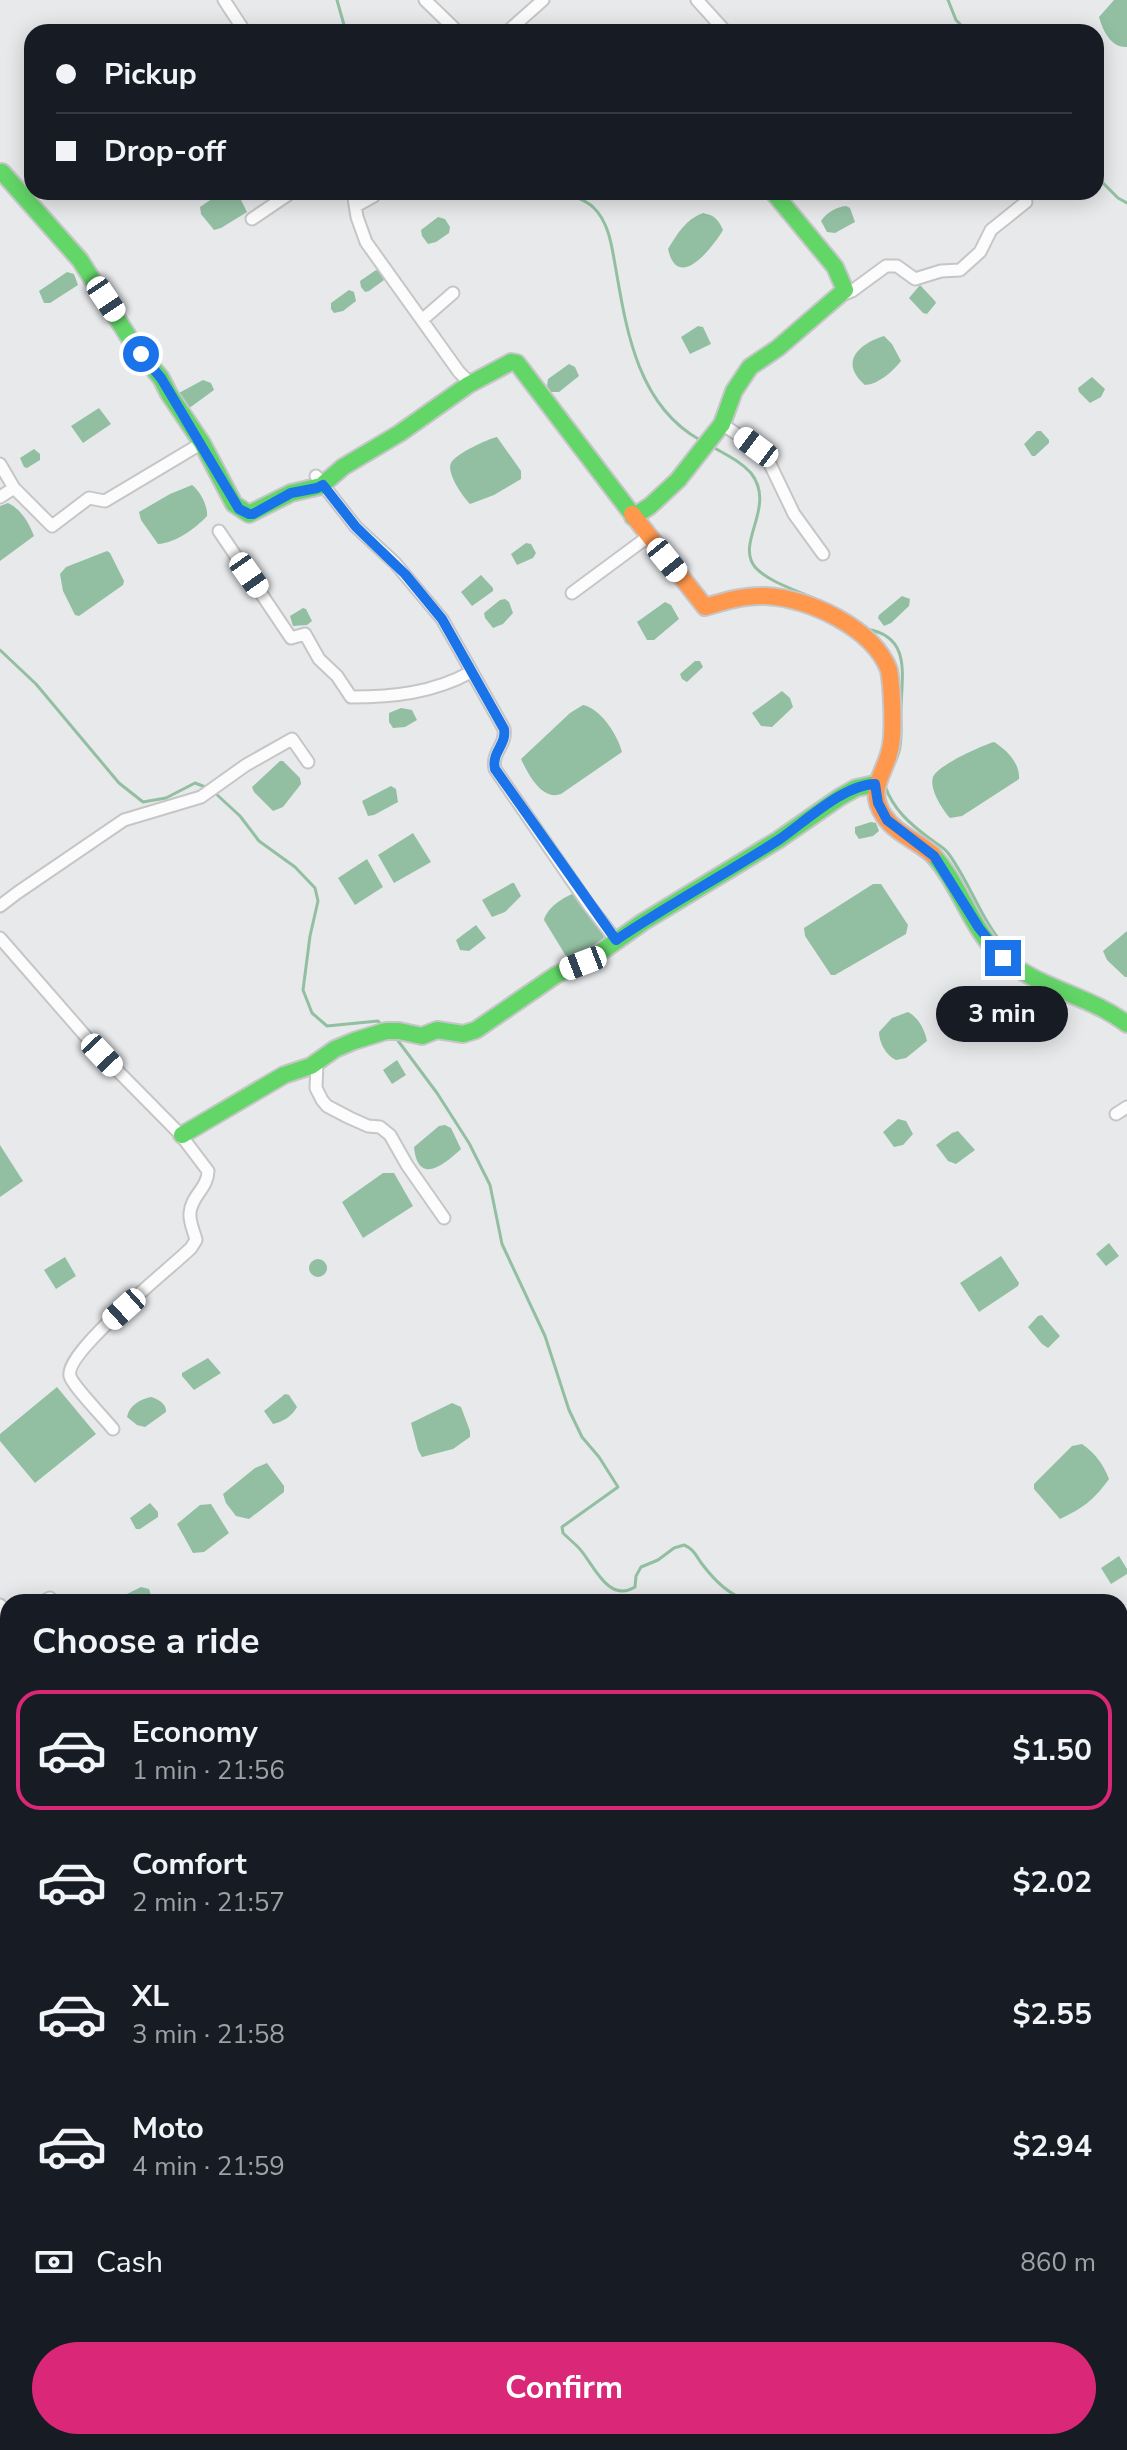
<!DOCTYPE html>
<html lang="en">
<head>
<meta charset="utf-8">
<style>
	:root { --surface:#171b24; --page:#242831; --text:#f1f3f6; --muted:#9ea1a6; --line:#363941; --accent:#db2777 }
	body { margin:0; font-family:"Nunito Sans",sans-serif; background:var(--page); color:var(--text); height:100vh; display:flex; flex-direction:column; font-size:30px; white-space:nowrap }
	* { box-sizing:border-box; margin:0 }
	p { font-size:26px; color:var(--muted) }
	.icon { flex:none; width:44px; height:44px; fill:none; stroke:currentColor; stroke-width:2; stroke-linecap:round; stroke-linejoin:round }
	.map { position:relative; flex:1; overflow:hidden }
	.panel { position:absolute; left:0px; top:1594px; width:1128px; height:856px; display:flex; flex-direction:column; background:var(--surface); border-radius:24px 24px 0 0; box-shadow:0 4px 20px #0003 }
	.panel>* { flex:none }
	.banner { position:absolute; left:24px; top:24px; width:1080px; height:176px; border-radius:24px; box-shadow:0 4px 20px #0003; display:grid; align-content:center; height:176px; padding:0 32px; background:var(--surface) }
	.end { position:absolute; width:36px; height:36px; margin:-18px; border:10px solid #1a73e8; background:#fff; box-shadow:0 0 0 4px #fff }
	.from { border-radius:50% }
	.bubble { position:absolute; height:56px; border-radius:28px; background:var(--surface); box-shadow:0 4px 20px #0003; font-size:26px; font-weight:700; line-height:56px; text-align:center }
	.car { position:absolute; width:24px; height:48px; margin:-24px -12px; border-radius:10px; box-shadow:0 0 6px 2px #0007; background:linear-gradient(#fff 24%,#345 0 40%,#fff 0 76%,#345 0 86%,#fff 0) }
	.banner b { display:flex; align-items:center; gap:28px; height:76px; font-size:30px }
	.banner b+b { border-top:2px solid var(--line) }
	.banner i { width:20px; height:20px; background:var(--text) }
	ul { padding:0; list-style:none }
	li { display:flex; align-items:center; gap:24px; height:120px; margin:0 16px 12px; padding:0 16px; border:4px solid transparent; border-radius:24px }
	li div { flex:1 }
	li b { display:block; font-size:30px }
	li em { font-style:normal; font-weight:700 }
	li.active { border-color:var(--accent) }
	li>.icon { width:72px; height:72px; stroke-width:1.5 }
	h2 { padding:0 32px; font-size:36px; line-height:96px }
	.pay { display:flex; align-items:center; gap:20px; height:88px; padding:0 32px; font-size:30px }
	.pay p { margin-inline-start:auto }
	.primary-button { display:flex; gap:16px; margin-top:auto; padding:16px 32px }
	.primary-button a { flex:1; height:92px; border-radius:48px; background:var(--accent); color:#fff; font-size:32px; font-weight:700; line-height:92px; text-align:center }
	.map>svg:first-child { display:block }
</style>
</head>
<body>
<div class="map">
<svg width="1127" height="2450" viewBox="0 0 1127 2450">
	<rect width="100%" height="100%" fill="#e8e9eb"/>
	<path fill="#92bfa2" d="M1114 0H1127V47C1111 48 1103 31 1099 17Z
		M222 192H237L247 212 221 228 214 230 201 214 200 207Z
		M846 206 850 208 855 222 835 233 827 232 821 221C827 212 837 207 846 206Z
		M703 213C714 215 719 220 723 230 713 247 678 293 668 249 677 234 686 219 703 213Z
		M438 217 445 219 450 227 449 233 436 242 428 244 422 236 421 230Z
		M376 270 382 273 384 280 369 291 365 292 361 287 360 281Z
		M67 272 74 274 78 285 50 303H44L39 291Z
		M920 285 935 301 936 303 927 314 923 313 909 298Z
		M349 290 354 292 356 301 343 311 334 313 331 309V303Z
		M698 326 703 327 711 344 690 354 681 337Z
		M884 336 892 344 901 361C892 372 879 384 865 385 839 363 858 344 884 336Z
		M569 364 575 367 579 376 559 392H551L547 386 548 379Z
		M1092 377 1105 389 1101 397 1090 403 1079 392 1078 388Z
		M203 380 211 383 214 390 188 409 177 394Z
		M99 408 111 424 83 443 71 426Z
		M1037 431H1041L1049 440V443L1035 456H1032L1024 444Z
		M497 437 521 471V479L494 495 470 504C463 497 446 473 451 463 455 454 488 439 497 437Z
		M34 449 40 454V460L27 468 24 467 20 458Z
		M192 485C200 491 208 506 207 516 195 529 175 543 158 544L141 520 139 512 170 494Z
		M8 503C21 509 29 523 34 536L0 561V506Z
		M526 543 531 544 536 553 533 558 517 565 511 554Z
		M107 551 110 553 124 581 123 585 79 616 75 615 63 591 60 574 66 567Z
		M481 575 493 588V591L472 606 461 592Z
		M902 596 910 599 909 606 891 623 884 626 878 618 879 615Z
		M505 599 509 602 513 613 503 624 493 628 485 618 484 613 500 600Z
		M665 602 671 605 679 619 654 640H647L637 622Z
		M303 608 306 609 312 621 307 625 293 626 290 616Z
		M695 661H700L703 667 687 682 682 679 680 674Z
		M782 691 790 698 793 707 772 727 761 726 752 713Z
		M583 705C600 708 618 735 622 752L561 794C542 801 528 774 521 759L570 713Z
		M401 708 412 710 417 720 405 727 393 728 389 722V713Z
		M994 742C1007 750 1020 763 1019 779L962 816 950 818C942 809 929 789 933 777 938 765 981 746 994 742Z
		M280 761H283L300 778 301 784 283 807 273 811 254 792 252 787Z
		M391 786 396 789 398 802 374 815 368 816 362 801Z
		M871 822 876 823 879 831 873 836 859 839 855 833V827Z
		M413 833 431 862 394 883 378 855Z
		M367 859 383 887 355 905 338 878Z
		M512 883H514L521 896 505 912 492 917 482 900Z
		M873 884H881L908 925 906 934 835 975H831L805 936 804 928Z
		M575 893 601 930 605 940 600 947 569 961 544 920C547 908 563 897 575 893Z
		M476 925 486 938 469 951 460 950 456 940Z
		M1127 931V977H1125L1107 960 1103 951Z
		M908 1012C918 1017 925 1030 927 1041L906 1058 896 1060C886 1056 879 1042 879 1032L892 1018Z
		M397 1060 406 1075 392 1084 383 1070Z
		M898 1119 906 1121 913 1134 903 1145 894 1147 883 1132Z
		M445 1125 451 1128 461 1149C444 1165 418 1186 414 1147L439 1126Z
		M958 1131 975 1150 956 1164 948 1161 936 1145 952 1133Z
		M0 1145 23 1181 0 1197Z
		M383 1173H394L413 1206 363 1238 342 1202Z
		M1109 1243 1119 1256 1106 1266 1096 1254Z
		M1001 1256 1019 1283 1018 1286 979 1312 960 1283Z
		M65 1257 76 1276 56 1289 44 1270Z
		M309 1268a9 9 0 1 1 18 0a9 9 0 1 1-18 0Z
		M1042 1315 1060 1336 1048 1348 1042 1344 1028 1327 1038 1316Z
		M208 1358 221 1373 194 1390 182 1376V1373Z
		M57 1387 96 1434 35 1483 0 1441V1434Z
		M285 1394 289 1395 297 1407C292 1416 283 1422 273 1424L264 1411Z
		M151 1397C158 1399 167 1404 166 1412L145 1427 137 1425 127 1417C129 1406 140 1399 151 1397Z
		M452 1403 461 1407 470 1431V1437L453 1449 422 1457 418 1450 411 1423Z
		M1082 1444C1096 1454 1103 1464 1109 1479 1093 1501 1083 1508 1060 1519L1034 1489V1484L1072 1446Z
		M267 1463 284 1486V1492L249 1519 236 1516 226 1503 223 1494 255 1468Z
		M150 1503 158 1512V1517L140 1529H136L130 1518Z
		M211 1504 229 1533 204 1552 193 1553 177 1524 200 1505Z
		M1119 1556 1127 1569V1574L1111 1584 1101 1568Z
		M141 1587 149 1589 153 1602H126L125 1595Z
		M1127 1679V1767L1120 1771V1685Z
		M0 1912 8 1917V1970L0 1976Z
		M1124 2200 1127 2201V2248L1120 2252V2202Z
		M8 2257V2315L0 2302V2262Z
		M57 2442H84L89 2450H44Z
		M149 2442H199L190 2450H157Z"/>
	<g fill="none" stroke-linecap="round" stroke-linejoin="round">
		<path stroke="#92bfa2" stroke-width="3" d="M337 0 346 32
			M948 0 956 20 968 32
			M1096 176 1118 198 1127 203
			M567 192C575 197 587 201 593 207 610 223 612 249 616 270 627 334 639 406 700 440
			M711 446C725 454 740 461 751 473 777 507 735 542 755 567 770 585 814 595 836 609
			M866 629C911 636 902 673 901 708 900 728 904 744 895 762
			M0 650 36 684 119 783 143 802 166 798 195 783 208 788
			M888 777 885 786C893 809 910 824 929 838 935 843 944 847 948 853 971 884 981 921 1007 949
			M214 792 240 816 259 841 295 867 315 888 318 901 310 936 303 990 312 1013 327 1026 378 1021 382 1025
			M396 1038 437 1093 469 1143 490 1185 502 1244 545 1336 569 1410 582 1437 599 1457 618 1487 562 1527 563 1533C568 1538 573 1542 578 1547 593 1562 607 1604 635 1587L636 1576 641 1567 658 1560 674 1548 684 1545C694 1549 696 1556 702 1564 715 1581 729 1595 750 1602
			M1120 1635 1127 1629
			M802 2450 806 2442"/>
		<defs>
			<path id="street" d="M224 0 245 32
				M425 0 458 32
				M697 0 726 32
				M507 32 543 0
				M353 192 357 217 366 242 459 372 471 384
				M356 206 374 196 376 192
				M252 219 292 192
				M842 295 852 291 886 266H897L915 279 941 271 960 270 980 252 991 230 1026 202
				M422 320 453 293
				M722 424 756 447 769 462 794 514 823 554
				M0 464 14 488
				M316 476 356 527 395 563 442 619 504 729C507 745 491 752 495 769L588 904 616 940
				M0 497 14 488 52 526 89 498 105 501 202 443
				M219 531 291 638 305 634 319 659 337 676 351 697C393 697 433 693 471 672
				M572 593 649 536
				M0 906 17 893 124 820 201 797 246 765 292 739 308 762
				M0 938 102 1055 180 1134 208 1171C208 1188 191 1196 190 1213 189 1222 194 1231 196 1240L191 1248C171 1268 64 1352 70 1376 72 1385 105 1419 113 1429
				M317 1062 316 1088 322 1100 327 1106 350 1118 368 1126 380 1127 390 1135 407 1165 444 1218
				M1116 1114 1127 1107
				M42 1602 50 1598 55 1602
				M0 1605 8 1615
				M0 1799 8 1808
				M0 2121 8 2115
				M0 2135 8 2146
				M227 2442 230 2450"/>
			<path id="fast" d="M2 172 80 260 135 347 161 378 169 394 202 443 234 504 249 514 291 493 321 486 343 467 400 433 468 385 511 362 517 363 632 514
				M633 517 650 506 678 480 722 424 734 391 750 367 778 348 845 290 835 267 773 192
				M933 855C961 886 971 930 1002 957 1039 989 1089 995 1127 1024
				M182 1135 284 1075 311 1066 335 1049 354 1041 386 1031H399L422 1036 437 1030 463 1034 476 1030 556 975 591 959 643 922 778 840 840 797 856 788 875 784
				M487 2450 493 2442"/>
			<path id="slow" d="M632 514 705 607C725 601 745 595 766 596 809 598 873 628 889 670 892 687 894 728 891 745 887 773 865 787 884 816 896 834 918 841 933 855"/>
			<path id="jam" d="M1120 1657 1127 1651"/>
		</defs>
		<use href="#street" stroke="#c6c6c8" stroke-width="15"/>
		<use href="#fast" stroke="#c6c6c8" stroke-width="20"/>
		<use href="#slow" stroke="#c6c6c8" stroke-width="20"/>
		<use href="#jam" stroke="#c6c6c8" stroke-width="20"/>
		<use href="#street" stroke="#fcfcfc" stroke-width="11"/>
		<use href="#fast" stroke="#63d668" stroke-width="16"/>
		<use href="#slow" stroke="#ff974d" stroke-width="16"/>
		<use href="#jam" stroke="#b3261e" stroke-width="16"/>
	</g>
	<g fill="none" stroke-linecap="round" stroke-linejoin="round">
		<path stroke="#1a73e8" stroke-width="10" d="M141 354 161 378 239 509 249 514H253L291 493 317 488 323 485 356 527 405 574 442 619 504 729C507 745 491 752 495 769L616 940C669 904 726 874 780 839 806 821 843 785 875 784L878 803 887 820 934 856 979 928 1003 958"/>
	</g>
</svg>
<i class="end from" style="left:141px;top:354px"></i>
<i class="end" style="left:1003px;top:958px"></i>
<div class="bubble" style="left:936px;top:986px;width:132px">3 min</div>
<i class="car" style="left:106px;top:299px;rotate:146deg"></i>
<i class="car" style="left:756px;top:447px;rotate:307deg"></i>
<i class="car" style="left:667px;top:560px;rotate:141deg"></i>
<i class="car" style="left:249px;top:575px;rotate:145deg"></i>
<i class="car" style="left:583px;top:963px;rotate:249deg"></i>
<i class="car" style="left:102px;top:1055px;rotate:137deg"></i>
<i class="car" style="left:124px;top:1309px;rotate:228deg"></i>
<div class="banner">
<b><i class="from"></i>Pickup</b>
<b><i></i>Drop-off</b>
</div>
<section class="panel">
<h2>Choose a ride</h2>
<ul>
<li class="active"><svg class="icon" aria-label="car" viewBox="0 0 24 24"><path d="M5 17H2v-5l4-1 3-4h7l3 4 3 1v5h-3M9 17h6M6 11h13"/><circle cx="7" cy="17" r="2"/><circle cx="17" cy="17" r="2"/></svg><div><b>Economy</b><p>1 min · 21:56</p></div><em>$1.50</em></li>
<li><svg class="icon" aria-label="car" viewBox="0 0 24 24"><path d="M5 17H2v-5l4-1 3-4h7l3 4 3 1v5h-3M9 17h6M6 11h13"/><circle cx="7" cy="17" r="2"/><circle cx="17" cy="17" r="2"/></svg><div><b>Comfort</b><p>2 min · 21:57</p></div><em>$2.02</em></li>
<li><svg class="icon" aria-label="car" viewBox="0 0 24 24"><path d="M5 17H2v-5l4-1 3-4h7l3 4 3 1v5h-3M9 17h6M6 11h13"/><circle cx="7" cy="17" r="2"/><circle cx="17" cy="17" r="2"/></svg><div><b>XL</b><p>3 min · 21:58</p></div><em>$2.55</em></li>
<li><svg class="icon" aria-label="car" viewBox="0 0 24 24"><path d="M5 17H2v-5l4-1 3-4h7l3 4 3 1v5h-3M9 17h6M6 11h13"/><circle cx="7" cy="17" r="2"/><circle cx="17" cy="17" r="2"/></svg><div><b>Moto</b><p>4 min · 21:59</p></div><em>$2.94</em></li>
</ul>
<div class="pay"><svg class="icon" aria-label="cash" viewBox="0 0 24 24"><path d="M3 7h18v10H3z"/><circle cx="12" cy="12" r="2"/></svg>Cash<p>860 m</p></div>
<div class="primary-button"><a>Confirm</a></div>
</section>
</div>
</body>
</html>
